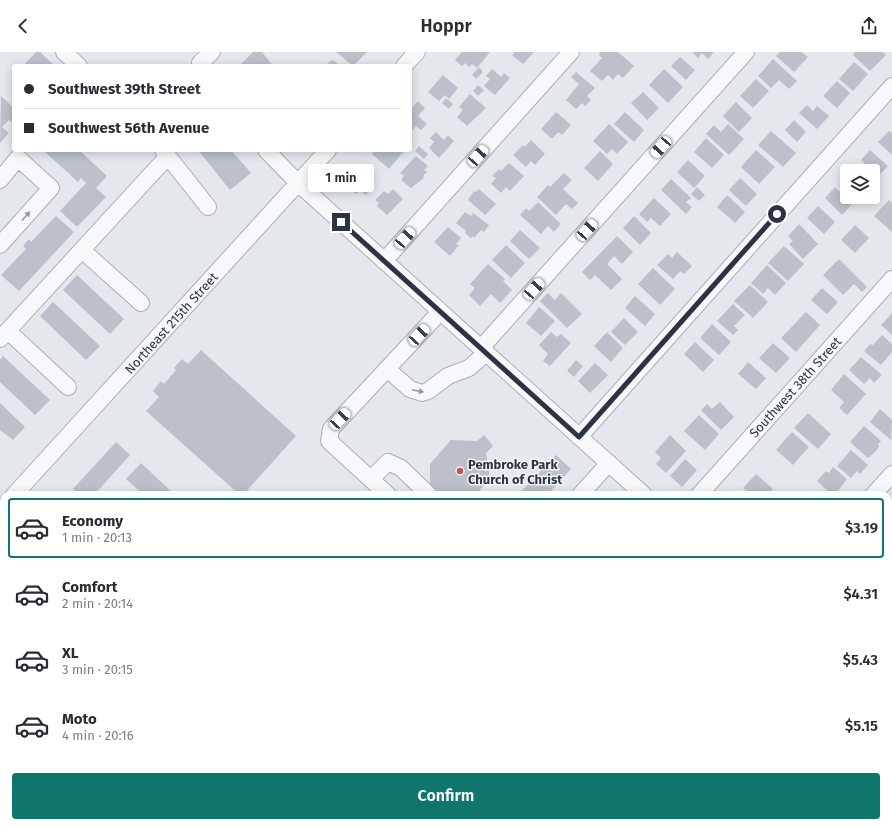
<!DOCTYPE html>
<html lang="en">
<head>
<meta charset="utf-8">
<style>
	:root { --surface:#fff; --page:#f2f2f3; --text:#2b2b33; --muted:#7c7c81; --line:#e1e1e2; --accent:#0f766e }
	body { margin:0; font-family:"Fira Sans",sans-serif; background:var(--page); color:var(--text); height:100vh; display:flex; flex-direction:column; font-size:15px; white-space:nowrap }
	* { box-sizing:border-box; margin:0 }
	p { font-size:13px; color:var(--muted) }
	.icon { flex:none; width:22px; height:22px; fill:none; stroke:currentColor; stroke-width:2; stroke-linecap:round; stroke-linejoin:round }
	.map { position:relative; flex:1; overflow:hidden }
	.details { position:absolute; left:0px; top:439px; width:892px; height:336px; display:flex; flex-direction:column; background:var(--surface); border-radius:12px 12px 0 0; box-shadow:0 2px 10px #0003 }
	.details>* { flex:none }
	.hud { position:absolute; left:12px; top:12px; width:400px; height:88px; border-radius:4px; box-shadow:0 2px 10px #0003; display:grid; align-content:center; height:88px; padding:0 12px; background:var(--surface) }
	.fabs { position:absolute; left:840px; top:112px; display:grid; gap:8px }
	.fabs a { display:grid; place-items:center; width:40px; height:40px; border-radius:4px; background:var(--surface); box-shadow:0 2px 10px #0003; font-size:20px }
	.end { position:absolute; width:18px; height:18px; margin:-9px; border:5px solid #2b3445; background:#fff; box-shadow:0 0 0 2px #fff }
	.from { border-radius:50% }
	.bubble { position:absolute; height:28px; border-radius:4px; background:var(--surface); box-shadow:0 2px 10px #0003; font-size:13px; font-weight:600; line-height:28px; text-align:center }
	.car { position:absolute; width:12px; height:24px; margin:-12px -6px; border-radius:5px; box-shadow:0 0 3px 1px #0007; background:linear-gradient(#fff 24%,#345 0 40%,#fff 0 76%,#345 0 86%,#fff 0) }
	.hud b { display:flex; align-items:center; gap:14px; height:38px; font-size:15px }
	.hud b+b { border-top:1px solid var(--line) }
	.hud i { width:10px; height:10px; background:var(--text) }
	ul { padding:7px 0 0; list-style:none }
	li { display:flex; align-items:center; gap:12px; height:60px; margin:0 8px 6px; padding:0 4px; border:2px solid transparent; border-radius:4px }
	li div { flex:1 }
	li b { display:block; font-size:15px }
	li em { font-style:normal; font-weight:600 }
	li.current { border-color:var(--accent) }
	li>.icon { width:36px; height:36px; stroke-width:1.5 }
	.button { display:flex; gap:8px; margin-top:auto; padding:8px 12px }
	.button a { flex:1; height:46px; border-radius:4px; background:var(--accent); color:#fff; font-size:16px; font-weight:600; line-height:46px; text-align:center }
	header { display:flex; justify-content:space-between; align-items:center; height:52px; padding:0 12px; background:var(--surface); font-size:18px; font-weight:600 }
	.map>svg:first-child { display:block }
</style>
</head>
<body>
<header><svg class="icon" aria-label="back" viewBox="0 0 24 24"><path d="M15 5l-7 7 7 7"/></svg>Hoppr<svg class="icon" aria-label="share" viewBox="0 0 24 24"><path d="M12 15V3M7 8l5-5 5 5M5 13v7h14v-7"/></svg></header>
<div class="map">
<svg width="892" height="775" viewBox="0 0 892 775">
	<rect width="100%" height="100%" fill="#e4e7ec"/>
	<path fill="#bbc0ca" d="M36 0H40L55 14H23Z
		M253 0H262L273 14H239Z
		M336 0H367L353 14Z
		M462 0H490L477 16 472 12 469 15 465 11 462 14 455 8Z
		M515 0H534L523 12 512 3Z
		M601 0H618L634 14 623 26 618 22 613 28 608 23 602 29 590 19 602 6 599 3Z
		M692 0H714L708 7 702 1 698 6Z
		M780 0H802L808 5 794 20 776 4Z
		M855 0H883L886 3 870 19 853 3Z
		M680 5 695 18 686 28 671 14Z
		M773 7 797 29 789 37 779 28 771 36 758 24Z
		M331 8 336 10 340 14H326Z
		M854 10 868 22 853 39 839 27Z
		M479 15 483 20 476 27 472 23Z
		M492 17 501 25 504 21 510 26 495 43 484 34 490 27 486 24Z
		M664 17 683 35 668 51 649 33Z
		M576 20 595 36 587 44 591 48 585 54 582 51 576 57 566 48 579 32 571 25Z
		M443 23 458 36 449 47 445 43 439 49 428 40Z
		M756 27 769 39 753 56 740 44Z
		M837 29 850 41 837 56 823 44Z
		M478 33 484 38 478 44 473 39Z
		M643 40 659 56 647 68 631 51Z
		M470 42 486 56 467 74 457 65 463 58 459 55Z
		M1 44 14 56V73L9 68 2 75 9 81 0 91Z
		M446 46 453 52 449 57 442 51Z
		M418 49 425 56 418 64 427 72 421 78 416 74 411 80 410 58Z
		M736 50 752 66 739 80 723 64Z
		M807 53 813 59 817 54 829 64 817 77 799 61Z
		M556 60 571 73 562 83 558 80 552 87 541 77Z
		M625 60 644 78 634 90 614 72Z
		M794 68 806 80 797 90 785 78Z
		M609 72 628 90 617 102 612 97 607 102 593 89Z
		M728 72 744 87 729 103 706 82 714 73 721 80Z
		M771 79 796 101 783 115 758 93Z
		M889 79 892 81V103L878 90Z
		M436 80 444 88 448 83 454 89 439 106 429 96 434 90 430 86Z
		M706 86 724 103 712 116 694 100Z
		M531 88 545 102 535 113 531 109 526 115 513 103 523 93 525 95Z
		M419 94 428 102 424 107 415 99Z
		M46 98H79L107 124 96 136 106 145 77 175 60 159 86 131 81 126 78 130 44 99Z
		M198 98H231L251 121 230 138Z
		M375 98H402L404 99 389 117 372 102Z
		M756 98 775 115 759 132 741 115Z
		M870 98 888 114 878 124 861 108Z
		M600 99 613 112 598 129 584 116Z
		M416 104 428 114 424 118 427 120 423 124 424 126 411 136 401 128 404 124 400 121Z
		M688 108 705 124 694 136 677 120Z
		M509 111 524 124 510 139 506 135 501 141 491 132 496 126 492 124 499 117 501 119Z
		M364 112 375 122 371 126 374 130 367 137 369 139 366 143 360 138 356 142 344 132Z
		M564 121 572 128 563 137 578 151 572 157 566 152 556 163 537 145 548 133 550 135Z
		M740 126 757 142 746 154 729 138Z
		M671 127 691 146 686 150 692 155 686 162 661 138Z
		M697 135 705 143 699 149 691 142Z
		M835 135 852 152 842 163 825 146Z
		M393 137 403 147 387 163 377 154 379 151 375 148 384 139 388 142Z
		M479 137 496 152 485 163 468 148 474 139 476 140Z
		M727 143 745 160 735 171 717 155Z
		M654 146 671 162 660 174 651 166 647 170 639 162Z
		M889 148 892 151V180L874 164Z
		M538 150 561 172 554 180 548 174 541 182 520 163 526 156 529 159Z
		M818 154 835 170 824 182 807 166Z
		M465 160 471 164 473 161 489 173 484 180 481 178 474 186 473 184 471 186 465 181 466 179 456 171Z
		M56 164 74 180 19 239 1 223 26 197 23 194 29 187 31 190Z
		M634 164 651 181 640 193 623 176Z
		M799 172 818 192 803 207 789 192 793 189 788 184Z
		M855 173 869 186 855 201 841 188Z
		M448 175 461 186 456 192 459 193 450 204 434 190Z
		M520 178 540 196 529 207 510 189Z
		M617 184 633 200 622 212 614 204 607 212 622 227 611 238 595 223 590 228 582 220Z
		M506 193 525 211 511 226 492 208Z
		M784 194 804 212 788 229 768 211Z
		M677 200 692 214 684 222 680 219 673 227 657 213 668 202 672 206Z
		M839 207 867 235 862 240 854 232 843 243 823 223Z
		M488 212 505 227 503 229 512 238 500 251 491 242 480 254 469 243 475 236 470 232Z
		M767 213 786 231 775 243 768 236 763 242 751 231Z
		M653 216 675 237 660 253 638 232Z
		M77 223 124 267 110 282 63 238Z
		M750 233 768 250 753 266 734 249Z
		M822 236 838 250 827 262 811 248Z
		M548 241 555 248 561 241 582 262 567 276 540 249Z
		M635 244 655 262 645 274 625 256Z
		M53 250 100 294 86 308 40 264Z
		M733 252 745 263 734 274 738 278 733 283 717 269Z
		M539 255 555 269 541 284 526 271Z
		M806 260 820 273 796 300 781 286Z
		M892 261V283L881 273Z
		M624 266 638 280 625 293 611 280Z
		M712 272 731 290 719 303 700 286Z
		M551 280 557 285 561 282 571 291 550 314 543 309 548 302 539 293Z
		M607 280 623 296 611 310 594 294Z
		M882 283 892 292V300L881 313 864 299 870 292 873 293Z
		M695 290 714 308 703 320 684 302Z
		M773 291 790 306 776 321 759 306Z
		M201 298 296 384 243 443H240L146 359 159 345 153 339 161 329 164 332 176 318 174 316 182 307 188 312Z
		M3 304 50 348 35 363 0 330V308Z
		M861 305 882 323 874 331 870 326 864 332 849 318Z
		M576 308 583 314 574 325 567 319Z
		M748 310 766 326 756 337 738 322Z
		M595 311 608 323 590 341 578 329Z
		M844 322 866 342 847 363 839 356 844 350 831 338Z
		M720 350 734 365 721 378 701 358 707 352 712 357Z
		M0 351 25 375 13 388 0 378Z
		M880 357 892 368 891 388 870 370Z
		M808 361 831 382 818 397 794 376Z
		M699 363 719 382 705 398 684 379Z
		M864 374 881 389 878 392 879 394 876 399 868 406 850 390Z
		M792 380 809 395 793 413 776 398Z
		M484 383 493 394 486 401 490 426 476 443H437L430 438V412L451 388 477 389Z
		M670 383 686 399 666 421 656 412 661 406 655 400Z
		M116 390 130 403 94 443H79L73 437Z
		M851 398 868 413 860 422 857 419 851 426 837 414Z
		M556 403 571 417 547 443H518Z
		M685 407 697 418 682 435 670 424Z
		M141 411 175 443H144L126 427Z
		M833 415 847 427 835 443H832L817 429 826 419 829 421Z
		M756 422 773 437 768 443H752L743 436Z
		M0 599 4 603V615L0 619Z
		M892 720V758L888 762V725Z
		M0 746 4 749V771H28L32 775H0Z
		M159 771H183L179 775H155Z
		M203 771H226L227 772 225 775H199Z
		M275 771H299L296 775H274L273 774Z
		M593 771H623L628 775H597Z
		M748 771H777L773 775H744Z
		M847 771H886L882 775H851Z"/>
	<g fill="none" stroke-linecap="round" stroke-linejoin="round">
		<defs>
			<path id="minor" d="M64 0 79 14
				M200 11 212 0
				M404 14 417 0
				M163 98 208 155
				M266 98 298 131 644 443
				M0 128 18 106 51 136 0 193
				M82 198 141 251
				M384 209 571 0
				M8 279 68 335
				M0 287 168 104
				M481 296 746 0
				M387 317 410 337 422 341 428 339 448 324 469 316 486 301
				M579 385 892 34
				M371 427 388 410 401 416 429 443
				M14 443 328 98
				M388 443 329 389 331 377 440 260
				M580 443 609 411
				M699 443 892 227
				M873 443 892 422
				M0 459 4 454
				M888 624 892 620
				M888 663 892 666
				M888 686 892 682
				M0 692 4 695
				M88 771 92 775
				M521 771 525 775
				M660 771 664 775
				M130 775 134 771
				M250 775 254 771
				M395 775 399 771
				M807 775 811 771"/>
		</defs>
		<use href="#minor" stroke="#a9aeb7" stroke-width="18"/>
		<use href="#minor" stroke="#f7f8fa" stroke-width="16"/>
	</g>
	<defs><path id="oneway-solid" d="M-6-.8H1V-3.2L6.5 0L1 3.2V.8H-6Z"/></defs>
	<g fill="#9196a0">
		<use href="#oneway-solid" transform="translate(26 164) rotate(-48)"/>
		<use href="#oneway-solid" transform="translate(418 339) rotate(12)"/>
	</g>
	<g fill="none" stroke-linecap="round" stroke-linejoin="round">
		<path stroke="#2b3445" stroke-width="5" d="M341 170 579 385 777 162"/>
	</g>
	<circle fill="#d1495b" stroke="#f4f6f9" stroke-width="1.5" cx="460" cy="419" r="4"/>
	<g text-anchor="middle" stroke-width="3" stroke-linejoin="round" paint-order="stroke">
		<g font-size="13" fill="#2b3445" stroke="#f4f6f9">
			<text transform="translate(171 271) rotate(-48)" y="5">Northeast 215th Street</text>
			<text transform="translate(795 335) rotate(-48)" y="5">Southwest 38th Street</text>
		</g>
		<g font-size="13" font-weight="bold" fill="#2b3445" stroke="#f4f6f9" text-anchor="start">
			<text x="468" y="417">Pembroke Park<tspan x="468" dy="15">Church of Christ</tspan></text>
		</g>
	</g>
</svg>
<div class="fabs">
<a><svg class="icon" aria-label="layers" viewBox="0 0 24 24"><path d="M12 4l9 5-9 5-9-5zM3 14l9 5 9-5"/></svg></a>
</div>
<i class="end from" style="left:777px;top:162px"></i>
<i class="end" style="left:341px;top:170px"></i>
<div class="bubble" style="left:308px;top:112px;width:66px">1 min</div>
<i class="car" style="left:661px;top:95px;rotate:222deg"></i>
<i class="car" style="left:478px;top:104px;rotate:42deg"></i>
<i class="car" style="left:587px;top:178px;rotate:42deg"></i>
<i class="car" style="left:405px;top:186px;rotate:42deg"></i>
<i class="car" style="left:534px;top:237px;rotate:42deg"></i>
<i class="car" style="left:419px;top:283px;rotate:43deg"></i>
<i class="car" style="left:340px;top:367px;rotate:43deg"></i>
<div class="hud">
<b><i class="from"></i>Southwest 39th Street</b>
<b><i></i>Southwest 56th Avenue</b>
</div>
<section class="details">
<ul>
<li class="current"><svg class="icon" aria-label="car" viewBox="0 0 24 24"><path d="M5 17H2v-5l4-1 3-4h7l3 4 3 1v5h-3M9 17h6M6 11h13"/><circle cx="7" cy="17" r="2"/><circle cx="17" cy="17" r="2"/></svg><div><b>Economy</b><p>1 min · 20:13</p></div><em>$3.19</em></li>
<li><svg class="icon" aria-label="car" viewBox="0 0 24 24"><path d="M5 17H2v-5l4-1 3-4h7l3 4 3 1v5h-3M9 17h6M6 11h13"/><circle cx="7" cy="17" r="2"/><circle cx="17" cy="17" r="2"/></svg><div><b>Comfort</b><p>2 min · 20:14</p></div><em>$4.31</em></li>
<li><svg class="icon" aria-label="car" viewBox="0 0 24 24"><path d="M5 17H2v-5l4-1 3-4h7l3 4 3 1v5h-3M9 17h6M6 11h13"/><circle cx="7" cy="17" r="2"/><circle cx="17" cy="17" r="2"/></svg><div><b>XL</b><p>3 min · 20:15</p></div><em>$5.43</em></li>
<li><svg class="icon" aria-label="car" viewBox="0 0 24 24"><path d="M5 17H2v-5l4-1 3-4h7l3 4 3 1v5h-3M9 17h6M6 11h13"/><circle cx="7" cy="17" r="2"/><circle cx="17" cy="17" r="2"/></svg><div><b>Moto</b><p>4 min · 20:16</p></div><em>$5.15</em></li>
</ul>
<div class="button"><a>Confirm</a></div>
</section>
</div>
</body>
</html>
